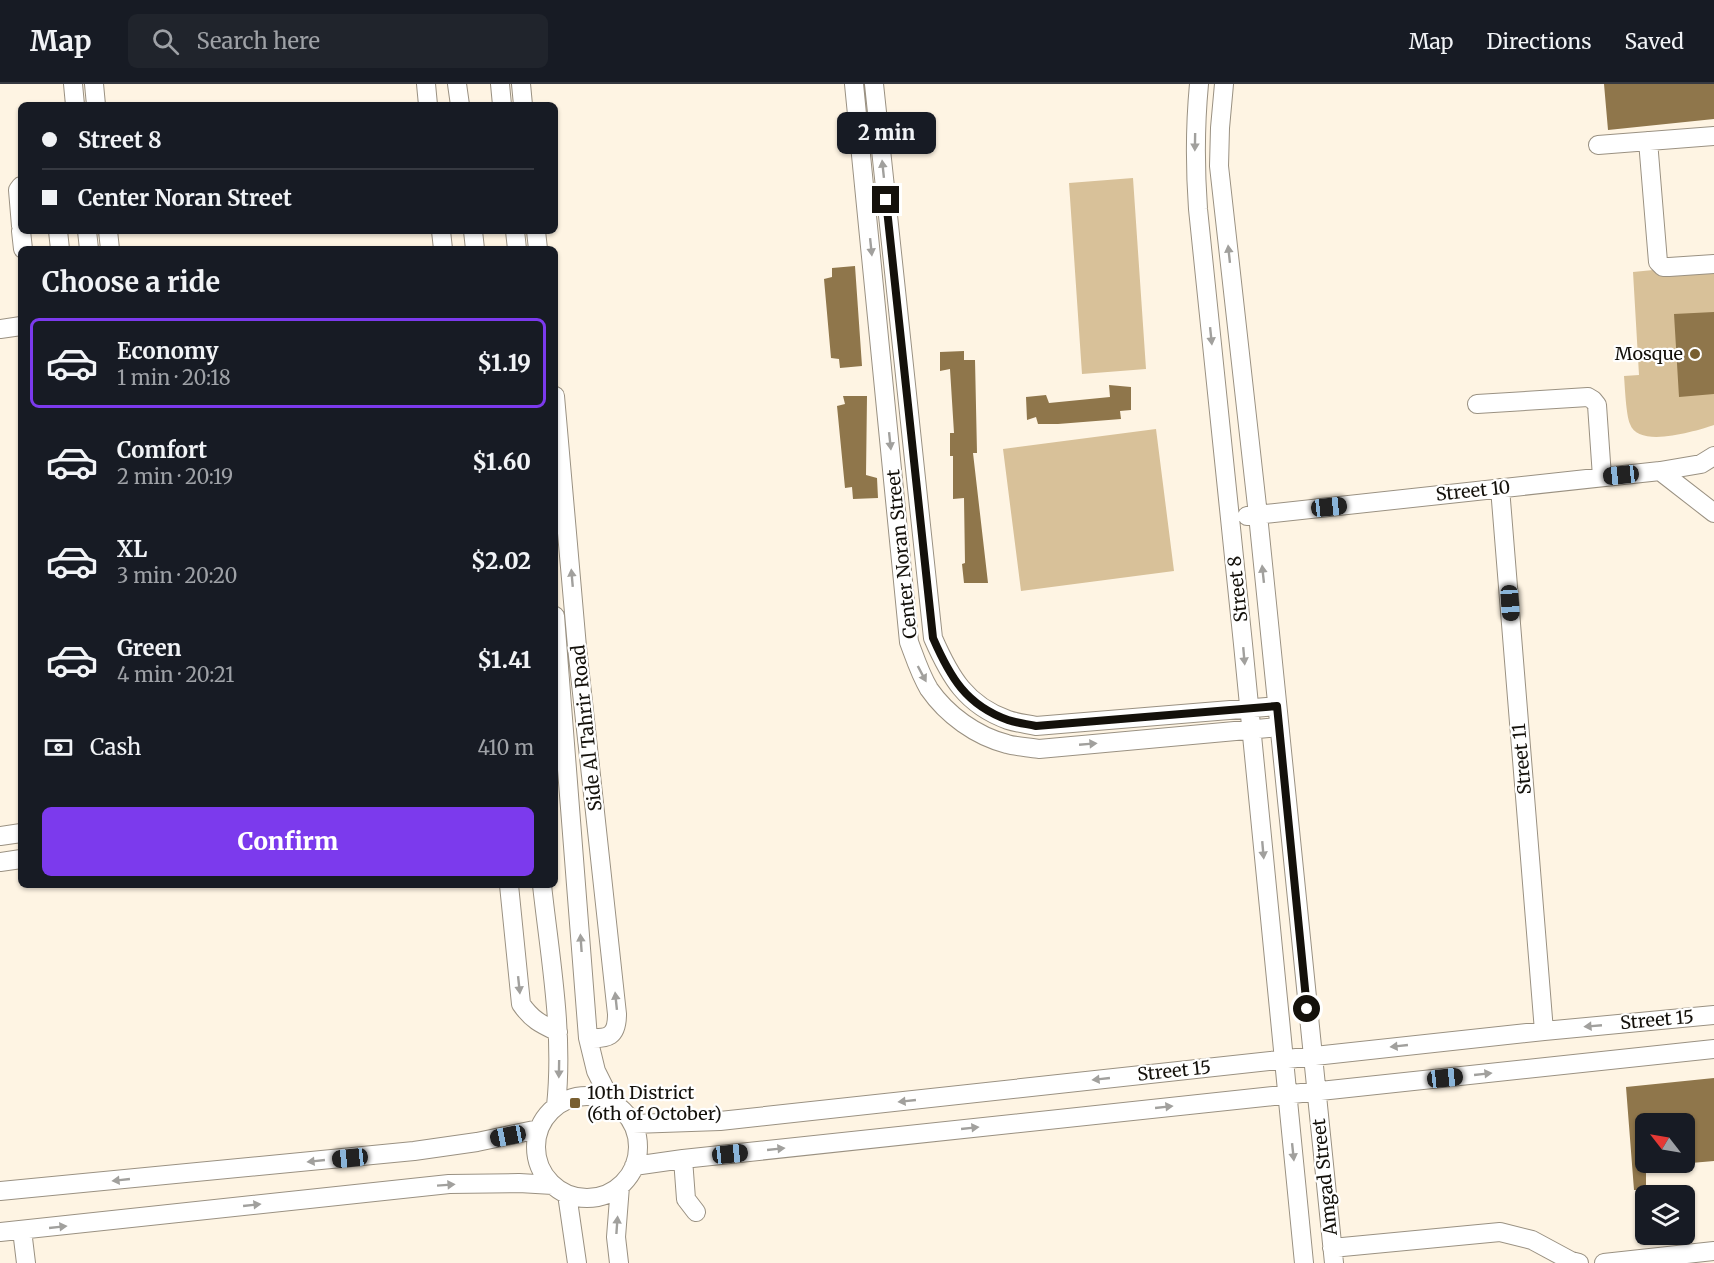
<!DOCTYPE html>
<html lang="en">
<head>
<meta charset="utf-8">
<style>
	:root { --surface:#171b24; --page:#20242c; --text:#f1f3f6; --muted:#9ea1a6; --line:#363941; --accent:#7c3aed }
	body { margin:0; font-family:Merriweather,serif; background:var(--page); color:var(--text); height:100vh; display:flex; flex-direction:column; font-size:22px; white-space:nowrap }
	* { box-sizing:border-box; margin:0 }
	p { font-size:20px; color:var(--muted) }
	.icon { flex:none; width:33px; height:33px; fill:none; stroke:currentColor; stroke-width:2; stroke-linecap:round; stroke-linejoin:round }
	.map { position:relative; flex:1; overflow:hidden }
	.drawer { position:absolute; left:18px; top:162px; width:540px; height:642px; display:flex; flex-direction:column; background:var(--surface); border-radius:9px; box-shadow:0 2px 4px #0004 }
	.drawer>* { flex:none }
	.banner { position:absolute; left:18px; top:18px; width:540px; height:132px; border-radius:9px; box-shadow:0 2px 4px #0004; display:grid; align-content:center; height:132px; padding:0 24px; background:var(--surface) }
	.needle { width:39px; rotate:301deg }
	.controls { position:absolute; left:1635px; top:1029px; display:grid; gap:12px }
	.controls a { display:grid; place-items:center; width:60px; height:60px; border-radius:9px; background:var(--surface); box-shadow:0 2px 4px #0004; font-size:30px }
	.end { position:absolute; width:27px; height:27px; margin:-14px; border:8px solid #14110b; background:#fff; box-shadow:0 0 0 3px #fff }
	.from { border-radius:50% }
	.bubble { position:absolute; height:42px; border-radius:9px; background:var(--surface); box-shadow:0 2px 4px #0004; font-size:20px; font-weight:800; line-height:42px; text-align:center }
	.car { position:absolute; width:18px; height:36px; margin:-18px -9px; border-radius:8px; box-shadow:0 0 4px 2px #0007; background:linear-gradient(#222 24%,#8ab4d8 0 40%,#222 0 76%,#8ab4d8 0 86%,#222 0) }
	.banner b { display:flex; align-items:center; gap:21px; height:57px; font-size:22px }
	.banner b+b { border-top:2px solid var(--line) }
	.banner i { width:15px; height:15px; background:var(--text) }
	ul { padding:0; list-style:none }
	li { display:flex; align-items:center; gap:18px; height:90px; margin:0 12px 9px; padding:0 12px; border:3px solid transparent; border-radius:9px }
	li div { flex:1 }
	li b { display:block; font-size:22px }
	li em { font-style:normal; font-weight:800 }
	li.current { border-color:var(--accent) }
	li>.icon { width:54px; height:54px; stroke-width:1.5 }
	h2 { padding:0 24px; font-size:27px; line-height:72px }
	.pay { display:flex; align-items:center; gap:15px; height:66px; padding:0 24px; font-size:22px }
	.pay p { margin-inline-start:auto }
	.action { display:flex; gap:12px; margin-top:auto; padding:12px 24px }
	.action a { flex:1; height:69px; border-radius:9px; background:var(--accent); color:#fff; font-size:24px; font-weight:800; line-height:69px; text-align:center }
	header { display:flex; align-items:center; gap:36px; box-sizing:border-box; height:84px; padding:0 30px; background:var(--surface); border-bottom:2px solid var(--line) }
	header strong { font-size:28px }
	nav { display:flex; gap:33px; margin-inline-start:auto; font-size:21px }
	.search { width:420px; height:54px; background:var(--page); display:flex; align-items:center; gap:15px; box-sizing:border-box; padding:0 21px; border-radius:9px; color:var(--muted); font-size:22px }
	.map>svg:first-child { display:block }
</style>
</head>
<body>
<header>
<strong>Map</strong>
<div class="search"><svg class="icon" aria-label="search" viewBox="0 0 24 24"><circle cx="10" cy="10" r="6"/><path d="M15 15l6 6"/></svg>Search here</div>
<nav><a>Map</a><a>Directions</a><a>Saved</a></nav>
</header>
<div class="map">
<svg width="1714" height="1179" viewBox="0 0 1714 1179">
	<rect width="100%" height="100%" fill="#fef4e3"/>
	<path fill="#d8c199" d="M1133 94 1146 285 1082 290 1069 99Z
		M1714 180V341C1696 347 1638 365 1630 340 1626 330 1625 304 1624 292L1639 291 1633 188Z
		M1156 345 1174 487 1021 507 1003 365Z"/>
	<path fill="#8f764b" d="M1604 0H1714V35L1608 46Z
		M855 182 862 282 840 284 839 275 831 274 824 195 832 193V184Z
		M1714 228V310L1679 313 1674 230Z
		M964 267V276H975L977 369H973L988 499H964L962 480 965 479 964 414 953 415V372H950V349H954L950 285 940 287V268Z
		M1109 301 1131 303V326L1120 327 1121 335 1058 340H1038L1036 333 1027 336 1026 313 1046 311 1049 319 1110 313Z
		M843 312H867L866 391 877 394 878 414 853 415 852 403 845 404 837 322 845 320Z
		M1714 994V1077L1691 1079 1687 1040H1646V1106H1634L1626 1003Z"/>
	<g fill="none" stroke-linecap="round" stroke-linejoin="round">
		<defs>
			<path id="minor" d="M73 0 75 21
				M94 0 96 21
				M426 0 428 21
				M457 0 460 21
				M500 0 502 21
				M521 0 523 21
				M854 0 909 558C915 574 920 590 929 605 947 631 976 652 1007 660 1017 663 1029 663 1039 665L1279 643
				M874 0 933 554C950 593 966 621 1008 636 1017 639 1027 640 1036 642L1277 622
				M1199 0C1195 42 1195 83 1198 125L1243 560 1304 1179
				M1224 0 1220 44 1219 82 1258 431 1334 1179
				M1648 57 1658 178 1663 183H1669L1714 180
				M1598 61 1714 52
				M21 102 18 106 21 142
				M21 147 23 165
				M58 147 60 165
				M87 147 89 165
				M108 147 110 165
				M441 147 443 165
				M473 147 475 165
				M515 147 517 165
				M536 147 538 165
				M0 245 21 242
				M555 312 577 563 617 930C617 953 608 955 588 954
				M1477 320 1588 313 1593 316 1597 321 1602 393
				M1660 387 1714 429
				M1500 404 1544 947
				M1247 432 1660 387 1701 380 1714 372
				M555 532 588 954 596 987 611 1017
				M0 752 21 749
				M0 778 21 775
				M509 801 521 920C532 936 541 940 558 948
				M542 801C550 874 564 948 556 1022
				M536 1063a51 51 0 1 1 102 0a51 51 0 1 1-102 0Z
				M633 1040 720 1037 1544 947 1714 931
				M683 1075 686 1115 696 1128
				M634 1082 683 1075 1714 965
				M0 1107 414 1067 477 1058 539 1045
				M567 1110 577 1179
				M22 1146 26 1179
				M0 1148 449 1100 519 1099 553 1101
				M1332 1164 1500 1148 1532 1156 1571 1177 1579 1179
				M619 1179 616 1153 620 1102
				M1604 1179 1714 1167"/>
		</defs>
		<use href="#minor" stroke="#9a9182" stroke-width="20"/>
		<use href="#minor" stroke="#fff" stroke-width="18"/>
	</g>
	<defs><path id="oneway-solid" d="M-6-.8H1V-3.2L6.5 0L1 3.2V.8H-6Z" transform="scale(1.5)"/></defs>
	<g fill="#a1a09d">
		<use href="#oneway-solid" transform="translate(1195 58) rotate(91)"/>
		<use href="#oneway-solid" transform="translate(883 85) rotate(-96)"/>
		<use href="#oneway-solid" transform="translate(871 163) rotate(84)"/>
		<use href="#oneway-solid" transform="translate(1229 170) rotate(-96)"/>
		<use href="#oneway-solid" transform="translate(1211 252) rotate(84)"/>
		<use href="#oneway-solid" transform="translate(890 357) rotate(84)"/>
		<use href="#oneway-solid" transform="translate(1263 490) rotate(-96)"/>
		<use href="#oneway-solid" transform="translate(572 494) rotate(-95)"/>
		<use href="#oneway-solid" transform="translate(1244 572) rotate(85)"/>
		<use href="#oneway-solid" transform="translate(922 590) rotate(62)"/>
		<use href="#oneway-solid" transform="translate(1088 660) rotate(-5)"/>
		<use href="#oneway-solid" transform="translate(1263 766) rotate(85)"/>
		<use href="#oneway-solid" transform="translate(581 859) rotate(-94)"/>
		<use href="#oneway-solid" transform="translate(519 901) rotate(84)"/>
		<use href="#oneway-solid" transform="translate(616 917) rotate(-96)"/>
		<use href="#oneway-solid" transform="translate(1593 942) rotate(175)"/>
		<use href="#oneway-solid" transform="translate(1399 962) rotate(174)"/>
		<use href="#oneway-solid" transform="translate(559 985) rotate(91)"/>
		<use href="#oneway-solid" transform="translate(1483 990) rotate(-6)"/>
		<use href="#oneway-solid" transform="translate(1101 995) rotate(174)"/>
		<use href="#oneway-solid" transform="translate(907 1017) rotate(174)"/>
		<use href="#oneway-solid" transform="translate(1164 1023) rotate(-6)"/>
		<use href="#oneway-solid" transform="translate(970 1044) rotate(-6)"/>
		<use href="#oneway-solid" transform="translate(776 1065) rotate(-6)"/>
		<use href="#oneway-solid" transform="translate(1293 1068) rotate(84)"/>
		<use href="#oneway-solid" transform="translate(316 1077) rotate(174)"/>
		<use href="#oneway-solid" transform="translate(121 1096) rotate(174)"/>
		<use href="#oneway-solid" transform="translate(446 1101) rotate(-4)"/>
		<use href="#oneway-solid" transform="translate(252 1121) rotate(-6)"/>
		<use href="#oneway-solid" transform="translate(617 1141) rotate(-86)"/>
		<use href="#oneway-solid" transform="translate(58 1143) rotate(-6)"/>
	</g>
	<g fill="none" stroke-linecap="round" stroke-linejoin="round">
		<path stroke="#14110b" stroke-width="8" d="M886 116 933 554C950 593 966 621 1008 636 1017 639 1027 640 1036 642L1277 622 1307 925"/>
	</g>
	<g fill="#795f31" stroke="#fff" stroke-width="2">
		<circle cx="1695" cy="270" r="6"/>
		<rect x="569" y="1013" width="12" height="12" rx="3"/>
	</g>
	<g text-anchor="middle" stroke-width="4.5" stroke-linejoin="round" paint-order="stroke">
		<g font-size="18" fill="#14110b" stroke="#fff" text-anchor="end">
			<text x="1683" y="276">Mosque</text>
			<text x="587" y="1015" text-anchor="start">10th District<tspan x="587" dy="21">(6th of October)</tspan></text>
		</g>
		<g font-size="18" fill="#14110b" stroke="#fff">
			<text transform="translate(1473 407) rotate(-6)" y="6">Street 10</text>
			<text transform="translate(902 470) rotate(-96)" y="6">Center Noran Street</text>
			<text transform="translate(1238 505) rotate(-96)" y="6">Street 8</text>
			<text transform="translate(587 644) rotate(-96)" y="6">Side Al Tahrir Road</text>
			<text transform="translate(1522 675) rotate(-95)" y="6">Street 11</text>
			<text transform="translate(1657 936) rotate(-5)" y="6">Street 15</text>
			<text transform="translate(1174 987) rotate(-6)" y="6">Street 15</text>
			<text transform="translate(1325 1093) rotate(-96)" y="6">Amgad Street</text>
		</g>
	</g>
</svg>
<div class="controls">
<a><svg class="needle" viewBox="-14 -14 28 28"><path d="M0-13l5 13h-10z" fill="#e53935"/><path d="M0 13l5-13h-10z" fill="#9ea1a6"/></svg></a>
<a><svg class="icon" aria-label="layers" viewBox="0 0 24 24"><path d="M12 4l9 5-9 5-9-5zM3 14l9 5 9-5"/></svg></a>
</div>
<i class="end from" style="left:1307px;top:925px"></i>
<i class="end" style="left:886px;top:116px"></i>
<div class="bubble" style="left:837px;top:28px;width:99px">2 min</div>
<i class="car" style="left:1621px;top:391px;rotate:264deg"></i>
<i class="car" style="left:1329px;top:423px;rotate:84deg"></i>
<i class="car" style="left:1510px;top:519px;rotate:176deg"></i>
<i class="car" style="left:1445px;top:994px;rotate:84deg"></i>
<i class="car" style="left:508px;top:1052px;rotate:259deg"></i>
<i class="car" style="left:730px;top:1070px;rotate:84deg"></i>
<i class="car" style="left:350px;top:1074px;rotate:264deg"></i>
<div class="banner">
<b><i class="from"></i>Street 8</b>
<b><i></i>Center Noran Street</b>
</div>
<section class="drawer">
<h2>Choose a ride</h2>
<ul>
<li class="current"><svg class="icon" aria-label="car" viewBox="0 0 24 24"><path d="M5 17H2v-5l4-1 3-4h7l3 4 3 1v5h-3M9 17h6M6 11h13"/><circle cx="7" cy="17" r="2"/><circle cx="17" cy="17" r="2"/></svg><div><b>Economy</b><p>1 min · 20:18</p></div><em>$1.19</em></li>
<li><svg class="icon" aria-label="car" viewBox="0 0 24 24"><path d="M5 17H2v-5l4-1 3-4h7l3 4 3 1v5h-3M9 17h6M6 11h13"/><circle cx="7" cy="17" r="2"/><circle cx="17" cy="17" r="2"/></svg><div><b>Comfort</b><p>2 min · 20:19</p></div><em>$1.60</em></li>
<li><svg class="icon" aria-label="car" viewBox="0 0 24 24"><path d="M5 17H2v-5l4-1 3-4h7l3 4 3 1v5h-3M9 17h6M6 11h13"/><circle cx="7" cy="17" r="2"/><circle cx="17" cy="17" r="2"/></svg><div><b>XL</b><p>3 min · 20:20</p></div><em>$2.02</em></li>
<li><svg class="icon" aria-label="car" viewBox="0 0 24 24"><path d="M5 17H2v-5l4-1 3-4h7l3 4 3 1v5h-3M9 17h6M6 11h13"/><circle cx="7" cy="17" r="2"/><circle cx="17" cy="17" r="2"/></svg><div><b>Green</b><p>4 min · 20:21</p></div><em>$1.41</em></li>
</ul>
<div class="pay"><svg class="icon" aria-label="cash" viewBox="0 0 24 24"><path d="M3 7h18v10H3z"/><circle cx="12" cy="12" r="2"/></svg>Cash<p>410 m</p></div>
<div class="action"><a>Confirm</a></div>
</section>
</div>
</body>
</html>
